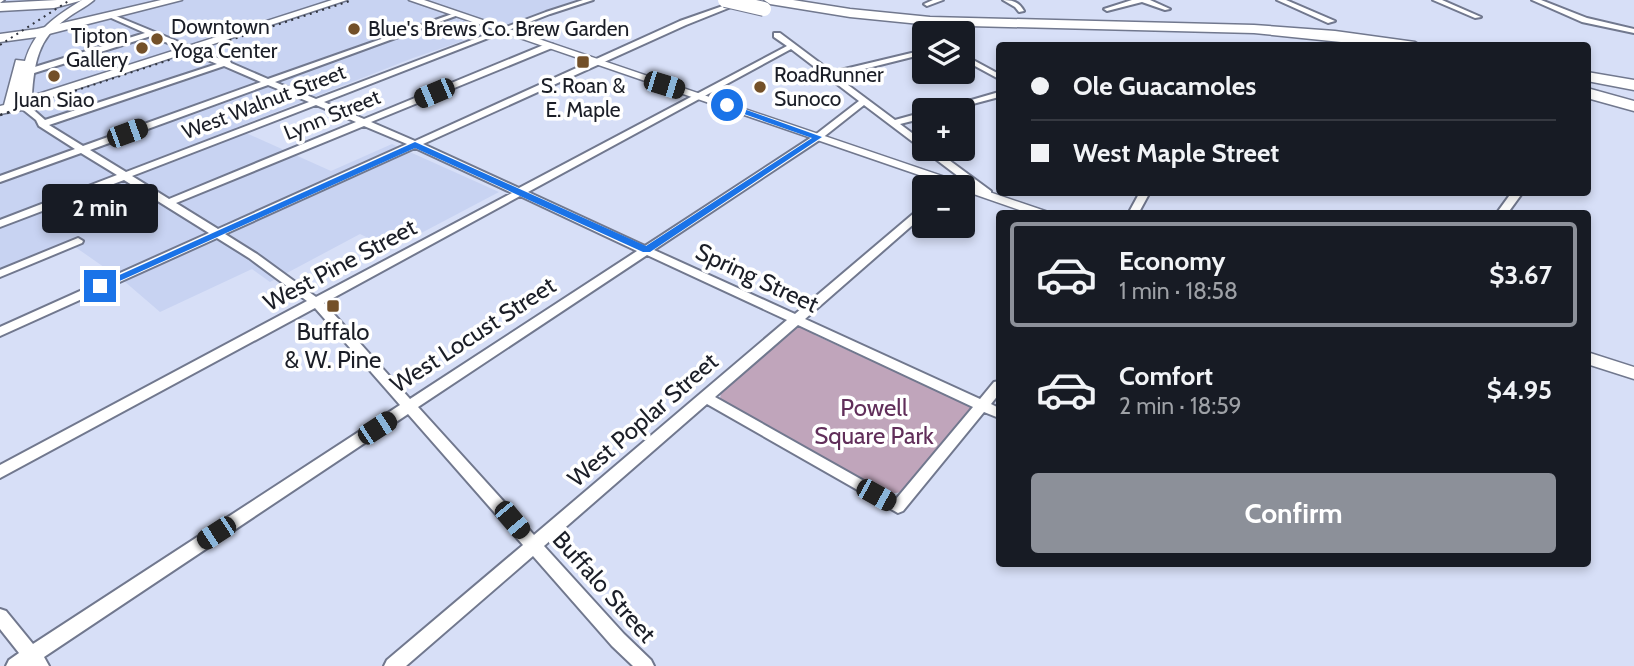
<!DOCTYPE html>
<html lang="en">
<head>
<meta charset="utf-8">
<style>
	:root { --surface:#171b24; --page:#242831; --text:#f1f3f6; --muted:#9ea1a6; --line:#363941; --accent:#8c9099 }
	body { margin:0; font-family:Cabin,sans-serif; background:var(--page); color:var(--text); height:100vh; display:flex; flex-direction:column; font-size:26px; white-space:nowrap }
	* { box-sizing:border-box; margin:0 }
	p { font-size:23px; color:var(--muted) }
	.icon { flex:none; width:38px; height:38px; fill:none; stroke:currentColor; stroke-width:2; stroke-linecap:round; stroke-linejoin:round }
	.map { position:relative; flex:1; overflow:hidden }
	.drawer { position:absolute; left:996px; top:210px; width:595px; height:357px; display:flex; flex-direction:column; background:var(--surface); border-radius:7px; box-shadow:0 4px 10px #0003 }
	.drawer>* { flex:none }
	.banner { position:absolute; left:996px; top:42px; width:595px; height:154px; border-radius:7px; box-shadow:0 4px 10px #0003; display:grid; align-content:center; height:154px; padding:0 35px; background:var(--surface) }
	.buttons { position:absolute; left:912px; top:21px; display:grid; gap:14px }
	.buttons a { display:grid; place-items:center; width:63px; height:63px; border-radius:7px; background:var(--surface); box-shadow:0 4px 10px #0003; font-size:35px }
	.end { position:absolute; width:32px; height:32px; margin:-16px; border:9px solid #1a73e8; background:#fff; box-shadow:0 0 0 4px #fff }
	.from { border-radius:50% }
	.bubble { position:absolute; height:49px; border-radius:7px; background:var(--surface); box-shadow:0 4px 10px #0003; font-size:23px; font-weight:800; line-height:49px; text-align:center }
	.car { position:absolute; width:21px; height:42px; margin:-21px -10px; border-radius:9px; box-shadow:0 0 5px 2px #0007; background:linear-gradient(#222 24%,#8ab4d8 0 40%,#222 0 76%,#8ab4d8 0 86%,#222 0) }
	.banner b { display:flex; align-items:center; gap:24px; height:66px; font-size:26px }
	.banner b+b { border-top:2px solid var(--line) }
	.banner i { width:18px; height:18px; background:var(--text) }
	ul { padding:12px 0 0; list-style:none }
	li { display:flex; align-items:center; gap:21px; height:105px; margin:0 14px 10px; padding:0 21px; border:4px solid transparent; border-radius:7px }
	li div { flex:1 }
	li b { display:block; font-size:26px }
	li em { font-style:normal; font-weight:800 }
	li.on { border-color:var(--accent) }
	li>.icon { width:63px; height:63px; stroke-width:1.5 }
	.cta { display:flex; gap:14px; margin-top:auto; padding:14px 35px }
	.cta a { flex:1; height:80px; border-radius:7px; background:var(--accent); color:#fff; font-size:28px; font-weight:800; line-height:80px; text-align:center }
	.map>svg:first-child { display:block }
</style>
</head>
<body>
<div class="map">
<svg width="1634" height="666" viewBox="0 0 1634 666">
	<rect width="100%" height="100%" fill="#d7dff7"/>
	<path fill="#c8d3f2" d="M0 0H583L413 58 235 128 331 171 392 144 499 192 391 249 360 234 270 282 252 269 160 312 124 281 68 242 0 271Z"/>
	<path fill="#c0a5bb" d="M802 326 813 331 815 335 865 358H872L973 406 904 492 886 494 720 399 721 391 795 327Z"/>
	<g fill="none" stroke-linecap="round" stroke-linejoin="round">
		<defs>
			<path id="street" d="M0 0H4L0 3Z
				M583 0H593L550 14 324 102 364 119 546 44H552V48L371 122 415 141 680 21 737 1H741V3L686 25 423 144 519 188 787 46 774 37V33H780L832 72 924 50V54L836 76 895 120 924 112V118L900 124 924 142V149H934L991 191V195H983L864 105 821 139 654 250 795 314 920 208 924 207V215L805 319 980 399 994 382 999 381V394L991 404 999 408V418L984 412 903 511 898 513 707 404 544 546 624 634 651 660 654 666H633L612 646 533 556 406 666H384L387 660 523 545 408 414 44 657 49 666H6L9 660 19 653 0 629V609L6 611 33 644 400 405 315 308 0 478V465L307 301 249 258 217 238 0 336V327L209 233 124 180 0 227V220L117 175 81 153 0 182V176L75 149 39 126 36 120 21 108V104H27L45 120 217 64 151 36 31 74H25V70L145 33 109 17 107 16 111 14 225 61H230L231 63 268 79 455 13 461 14 275 82 316 99 546 12ZM791 49 859 101 815 135 645 246 528 192ZM224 66 261 82 83 146 49 125ZM268 85 309 102 126 172 90 150ZM316 105 356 122 169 199 132 176ZM364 126 407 144 218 229 176 203ZM415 148 512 193 316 297 257 254 225 234ZM520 196 637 251 410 399 324 303ZM647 255 787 320 534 535 418 407ZM798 325 973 407 896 499 715 397Z
				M933 0H943L927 6 924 4Z
				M1003 0C1013 0 1019 2 1024 11L1019 12 1015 7Z
				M1132 0H1150L1170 9 1165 10 1142 2 1107 11 1104 9Z
				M1277 0H1286L1335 21 1328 23Z
				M1433 0H1442L1481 17 1475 18Z
				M1532 0H1541L1587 18 1634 29V33L1582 22Z
				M1181 44 1190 46H1178Z
				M962 54 999 74V79L962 59Z
				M999 92V97L950 110H937Z
				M1140 192H1150L1138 214H1128Z
				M1512 192H1523L1507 214H1496Z
				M78 238 83 241 82 243 0 277V270Z"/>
			<path id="secondary" d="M82 0H94C86 7 75 12 66 19 38 38 34 64 32 96L332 0H347L31 104 28 109 0 114V106L4 105 16 60 25 61C34 30 56 16 82 0Z
				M409 0H424L1054 214H1031L962 190V187H954Z
				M1587 352 1634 367V379L1587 364Z"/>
			<path id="primary" d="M57 0H83L54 8 0 11V3Z
				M161 0H182L37 37 0 42V34L37 29Z"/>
			<path id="highway" d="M764 0H793L850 9 930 17 1254 25 1335 31 1415 42 1422 46H1380L1254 33 930 25 850 17 770 4Z
				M1587 72 1634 80V90L1587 81Z
				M1587 88 1634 101V111L1587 98Z"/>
		</defs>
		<use href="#street" stroke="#71788e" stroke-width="4"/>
		<use href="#secondary" stroke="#71788e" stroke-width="3"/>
		<use href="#primary" stroke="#71788e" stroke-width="3"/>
		<use href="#highway" stroke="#71788e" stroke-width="3"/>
		<use href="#street" fill="#fff" fill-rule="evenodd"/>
		<use href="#secondary" fill="#fff" fill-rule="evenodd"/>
		<use href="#primary" fill="#fff" fill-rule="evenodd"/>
		<use href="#highway" fill="#fff" fill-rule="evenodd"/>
		<path stroke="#313540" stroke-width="2" stroke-dasharray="2 4.5" stroke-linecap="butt" d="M0 45 70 0
			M7 113 353 0"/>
		<path stroke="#313540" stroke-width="2.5" stroke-dasharray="2.5 5" stroke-linecap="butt" d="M0 115 12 111"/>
		<defs>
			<path id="highway-bridge" d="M725 0 764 9"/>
		</defs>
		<use href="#highway-bridge" stroke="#71788e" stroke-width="16" stroke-linecap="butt"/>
		<use href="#highway-bridge" stroke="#fff" stroke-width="14"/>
	</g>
	<path fill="#1a73e8" d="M727 103 822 137 650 252H643L415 148 104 288 95 286 415 142 646 246 812 138 724 107Z"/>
	<g fill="#735029" stroke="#fff" stroke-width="2.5">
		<circle cx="354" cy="29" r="7"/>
		<circle cx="157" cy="39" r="7"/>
		<circle cx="142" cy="48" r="7"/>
		<rect x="576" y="55" width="14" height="14" rx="3.5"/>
		<circle cx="54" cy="76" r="7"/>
		<circle cx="760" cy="87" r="7"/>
		<rect x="326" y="299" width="14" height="14" rx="3.5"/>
	</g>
	<g text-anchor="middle" stroke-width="7" stroke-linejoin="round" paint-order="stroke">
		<g font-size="21" fill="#1b1e27" stroke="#fff" text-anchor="start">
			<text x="171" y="34">Downtown<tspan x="171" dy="24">Yoga Center</tspan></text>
			<text x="368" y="36">Blue's Brews Co. Brew Garden</text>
			<text x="128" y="43" text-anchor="end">Tipton<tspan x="128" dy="24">Gallery</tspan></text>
			<text x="774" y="82">RoadRunner<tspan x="774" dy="24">Sunoco</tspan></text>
			<text x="583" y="93" text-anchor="middle">S. Roan &amp;<tspan x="583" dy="24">E. Maple</tspan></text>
			<text x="54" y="107" text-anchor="middle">Juan Siao</text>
		</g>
		<g font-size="21" fill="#1b1e27" stroke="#fff">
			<text transform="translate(264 102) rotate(-21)" y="7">West Walnut Street</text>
			<text transform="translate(332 115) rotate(-22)" y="7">Lynn Street</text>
		</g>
		<g font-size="24" fill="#1b1e27" stroke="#fff">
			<text transform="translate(340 265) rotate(-28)" y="8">West Pine Street</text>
			<text transform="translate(757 278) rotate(25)" y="8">Spring Street</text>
			<text transform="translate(473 335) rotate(-33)" y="8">West Locust Street</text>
			<text transform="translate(643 420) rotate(-41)" y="8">West Poplar Street</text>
			<text transform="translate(604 587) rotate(48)" y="8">Buffalo Street</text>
		</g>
		<g font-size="24" fill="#1b1e27" stroke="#fff">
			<text x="333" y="340">Buffalo<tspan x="333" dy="28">&amp; W. Pine</tspan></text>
		</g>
		<g font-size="24" fill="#612e5a" stroke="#fff">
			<text x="874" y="416">Powell<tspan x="874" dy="28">Square Park</tspan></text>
		</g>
	</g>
</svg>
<div class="buttons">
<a><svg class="icon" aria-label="layers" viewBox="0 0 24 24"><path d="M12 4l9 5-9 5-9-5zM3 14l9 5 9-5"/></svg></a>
<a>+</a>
<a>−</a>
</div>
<i class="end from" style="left:727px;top:105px"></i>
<i class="end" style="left:100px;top:286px"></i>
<div class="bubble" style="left:42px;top:184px;width:116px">2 min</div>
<i class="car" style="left:664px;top:85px;rotate:107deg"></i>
<i class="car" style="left:434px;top:93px;rotate:247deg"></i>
<i class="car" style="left:127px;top:133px;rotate:70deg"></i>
<i class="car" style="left:377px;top:428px;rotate:57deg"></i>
<i class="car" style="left:876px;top:495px;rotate:119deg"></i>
<i class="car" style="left:512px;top:520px;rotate:140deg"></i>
<i class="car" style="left:216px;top:533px;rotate:237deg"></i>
<div class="banner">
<b><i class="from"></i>Ole Guacamoles</b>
<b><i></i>West Maple Street</b>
</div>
<section class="drawer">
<ul>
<li class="on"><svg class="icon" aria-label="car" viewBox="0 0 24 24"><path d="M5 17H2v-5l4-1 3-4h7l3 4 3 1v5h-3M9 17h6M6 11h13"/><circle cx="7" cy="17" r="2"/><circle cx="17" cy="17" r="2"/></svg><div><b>Economy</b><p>1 min · 18:58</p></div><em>$3.67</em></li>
<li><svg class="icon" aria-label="car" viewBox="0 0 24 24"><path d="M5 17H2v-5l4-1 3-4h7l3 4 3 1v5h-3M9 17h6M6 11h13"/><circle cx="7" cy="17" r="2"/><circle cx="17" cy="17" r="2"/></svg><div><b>Comfort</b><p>2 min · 18:59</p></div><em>$4.95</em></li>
</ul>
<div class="cta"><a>Confirm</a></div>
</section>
</div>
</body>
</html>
